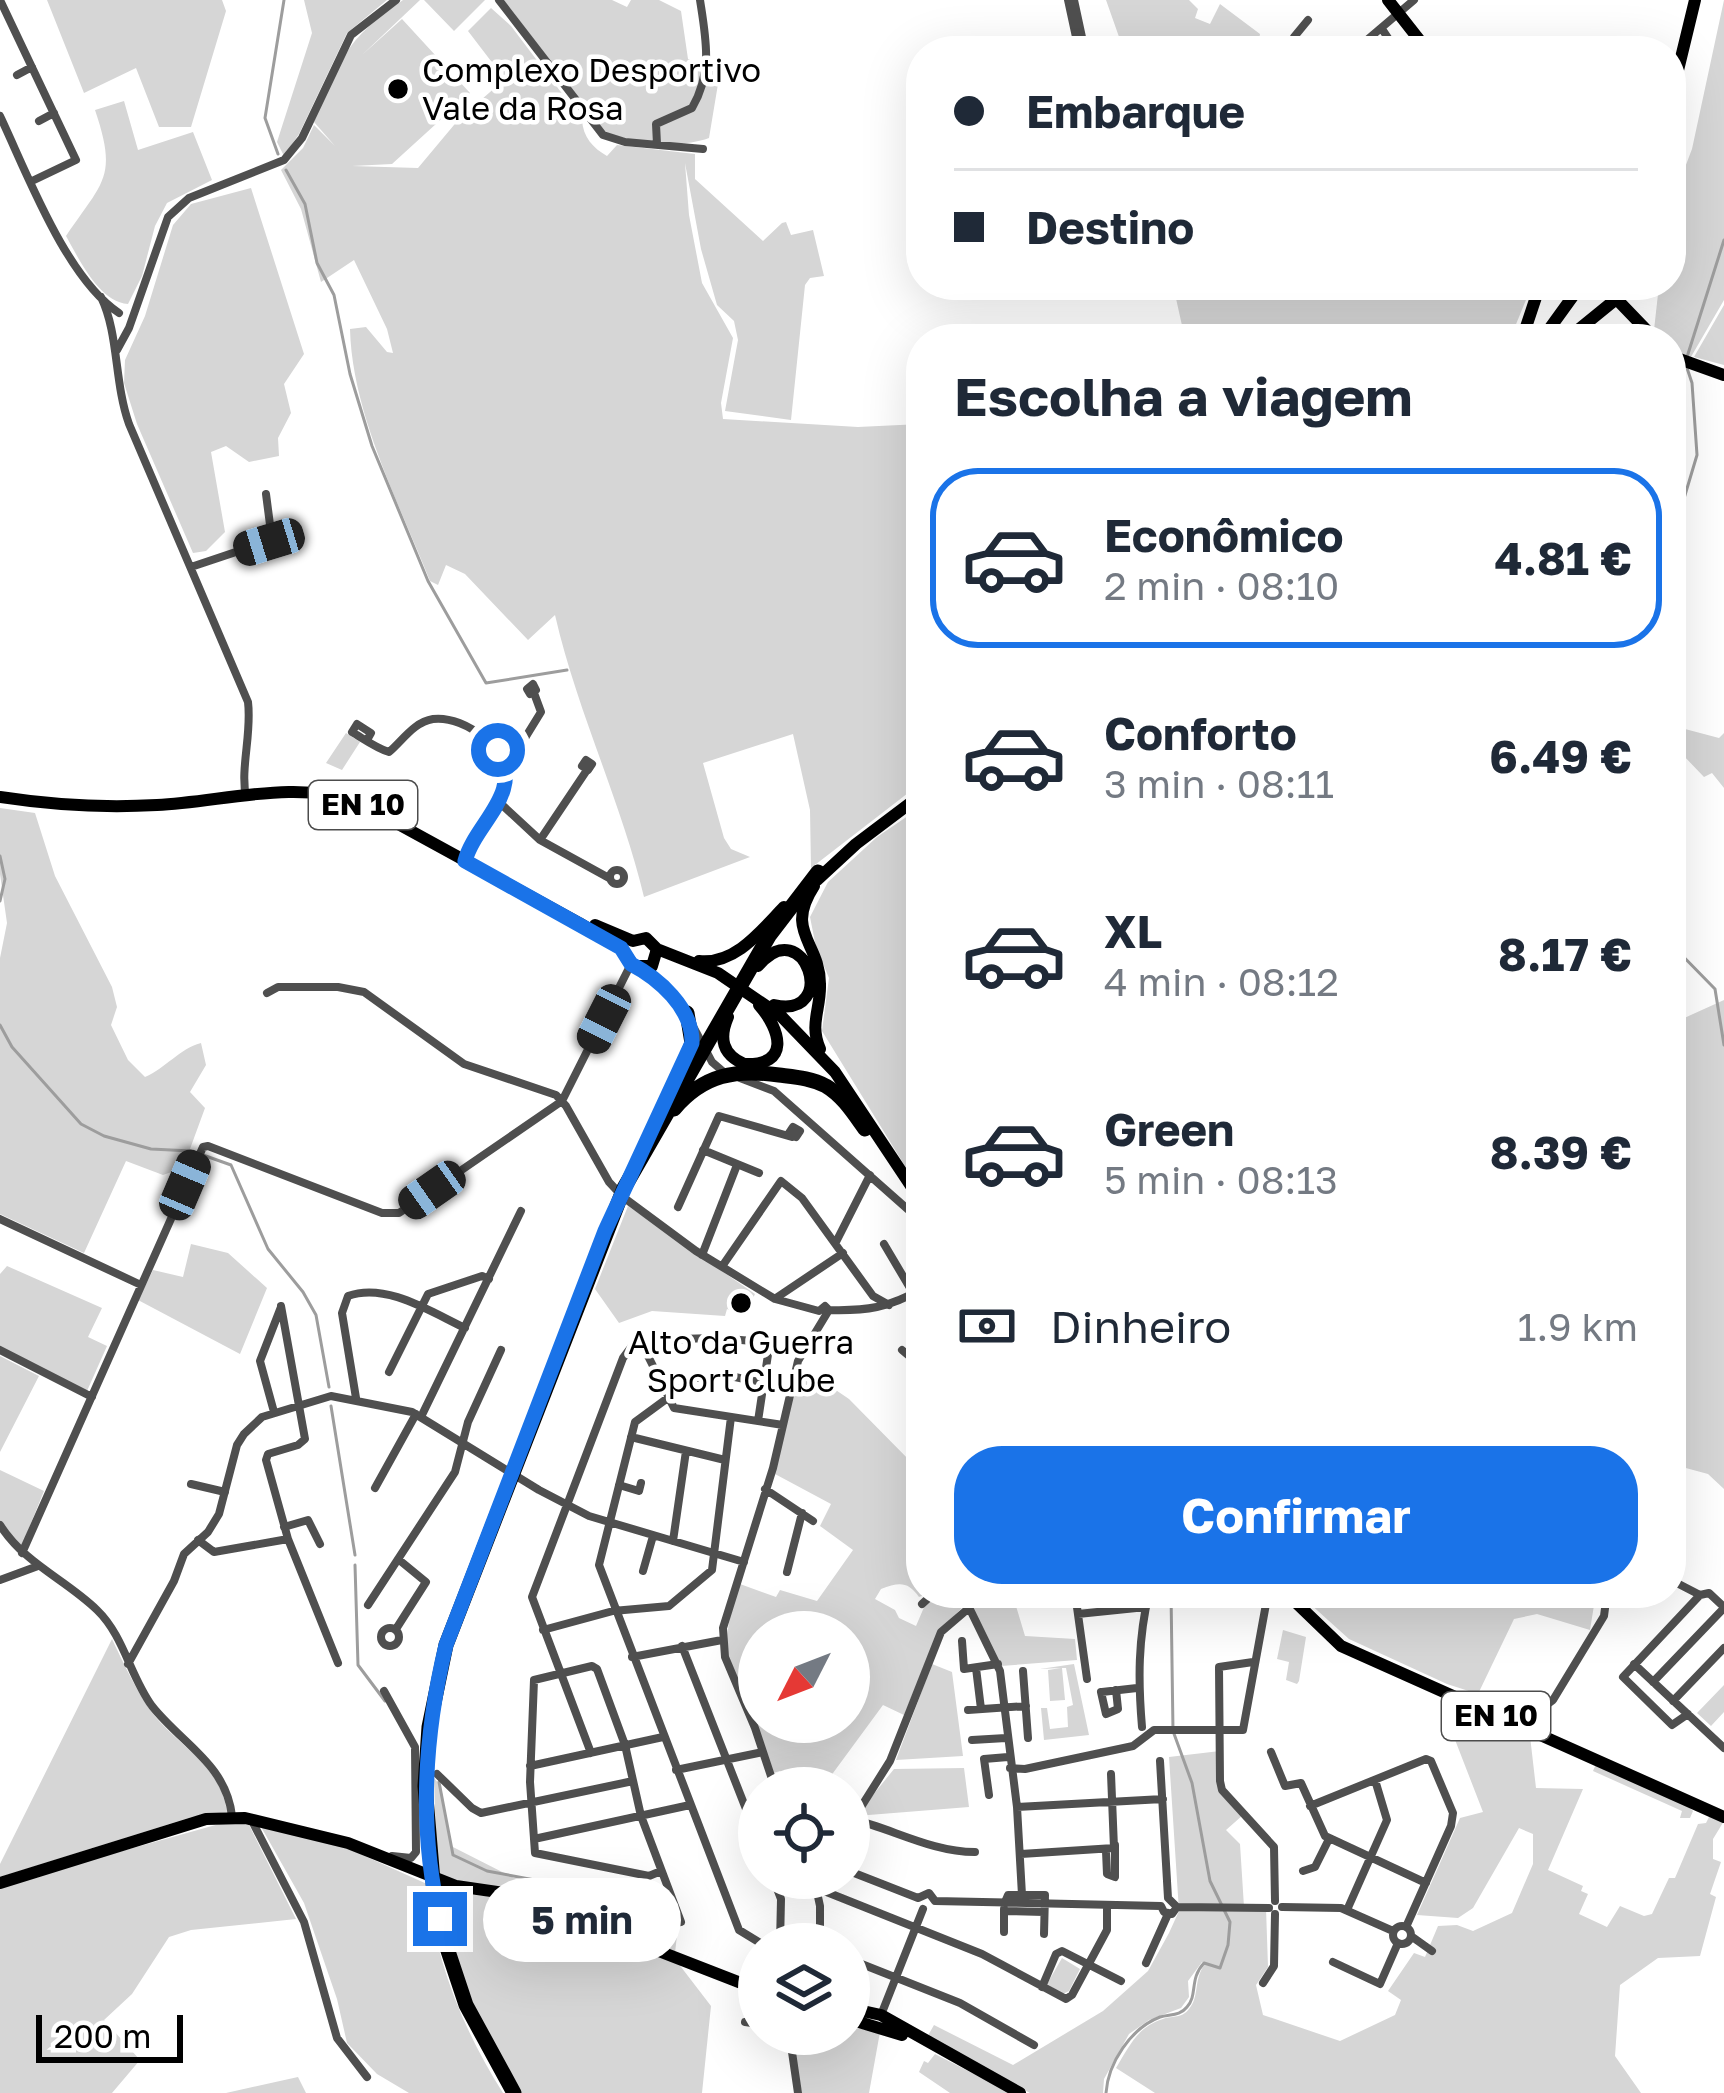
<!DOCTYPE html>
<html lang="pt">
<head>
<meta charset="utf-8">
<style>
	:root { --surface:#fff; --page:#f2f2f3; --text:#1f2937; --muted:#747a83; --line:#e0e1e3; --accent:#1a73e8 }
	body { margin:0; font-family:"Golos Text",sans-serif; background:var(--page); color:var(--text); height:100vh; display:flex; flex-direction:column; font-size:45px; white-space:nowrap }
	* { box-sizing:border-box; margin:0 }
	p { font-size:39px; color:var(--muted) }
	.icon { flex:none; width:66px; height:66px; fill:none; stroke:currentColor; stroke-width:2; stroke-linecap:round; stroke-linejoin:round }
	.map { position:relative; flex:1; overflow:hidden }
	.panel { position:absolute; left:906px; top:324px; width:780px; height:1284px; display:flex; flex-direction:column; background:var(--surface); border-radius:48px; box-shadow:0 12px 48px #0002 }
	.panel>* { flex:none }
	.hud { position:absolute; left:906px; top:36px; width:780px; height:264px; border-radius:48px; box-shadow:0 12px 48px #0002; display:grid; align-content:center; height:264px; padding:0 48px; background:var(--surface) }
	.needle { width:78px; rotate:228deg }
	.buttons { position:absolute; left:738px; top:1611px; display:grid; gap:24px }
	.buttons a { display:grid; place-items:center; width:132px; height:132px; border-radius:50%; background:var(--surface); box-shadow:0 12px 48px #0002; font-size:60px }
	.scale { position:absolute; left:36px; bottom:30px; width:147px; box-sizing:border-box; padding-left:12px; border:6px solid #000; border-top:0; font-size:33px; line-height:42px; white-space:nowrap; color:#000; -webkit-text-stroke:9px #fff; paint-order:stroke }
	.end { position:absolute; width:54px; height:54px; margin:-27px; border:15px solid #1a73e8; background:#fff; box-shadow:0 0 0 6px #fff }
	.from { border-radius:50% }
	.bubble { position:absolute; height:84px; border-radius:42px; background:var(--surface); box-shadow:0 12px 48px #0002; font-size:39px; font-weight:700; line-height:84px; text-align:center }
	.car { position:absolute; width:36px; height:72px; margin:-36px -18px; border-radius:15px; box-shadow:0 0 9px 3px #0007; background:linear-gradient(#222 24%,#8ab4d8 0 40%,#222 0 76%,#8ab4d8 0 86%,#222 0) }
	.hud b { display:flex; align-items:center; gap:42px; height:114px; font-size:45px }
	.hud b+b { border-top:3px solid var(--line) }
	.hud i { width:30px; height:30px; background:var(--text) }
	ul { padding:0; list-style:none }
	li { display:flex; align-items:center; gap:36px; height:180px; margin:0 24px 18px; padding:0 24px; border:6px solid transparent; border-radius:48px }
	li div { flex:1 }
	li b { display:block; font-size:45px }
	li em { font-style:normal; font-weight:700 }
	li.on { border-color:var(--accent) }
	li>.icon { width:108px; height:108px; stroke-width:1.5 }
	h2 { padding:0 48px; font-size:54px; line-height:144px }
	.pay { display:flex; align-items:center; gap:30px; height:132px; padding:0 48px; font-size:45px }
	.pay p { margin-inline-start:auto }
	.cta { display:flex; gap:24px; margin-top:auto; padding:24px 48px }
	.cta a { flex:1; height:138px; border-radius:48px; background:var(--accent); color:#fff; font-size:48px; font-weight:700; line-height:138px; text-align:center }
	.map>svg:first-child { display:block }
</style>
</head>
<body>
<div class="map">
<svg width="1724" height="2093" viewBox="0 0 1724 2093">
	<rect width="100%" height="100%" fill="#fff"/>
	<path fill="#d6d6d6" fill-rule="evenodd" d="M47 0H222L226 11 191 127H159L136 68 84 93Z
		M304 0H387L347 33 299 134 284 156 277 142 312 33Z
		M403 0H420L362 55 402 19 470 93 392 164 352 166 418 168 459 119 497 86 494 65 468 31 491 8 511 26 582 120C583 137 593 148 607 156L617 145 695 154V179L763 241 782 223 786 222 791 235 813 230 824 276 810 278 805 285 791 420 725 411 738 340 734 321 717 305 701 249 685 163 689 215 702 283 733 338 721 403 723 419 858 427 921 424V783L811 868 810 810 793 734 703 763 724 838 731 849 750 857 644 897C621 801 577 711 555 615L528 640 465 574 446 565 438 585 430 581C399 503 352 413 350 329L366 327 387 352 393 353 387 329 354 260 321 282 301 209 281 170 303 148 314 125 335 146 314 122C341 60 344 40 403 0Z
		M424 0H485L454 31Z
		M504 0H612L627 7 631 0H659L681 11 688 59 720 72 709 138C680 149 632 143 603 131Z
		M1106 0H1189L1198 9 1195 18 1210 24 1220 4 1260 34 1257 51H1124Z
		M1724 0V300L1677 381 1671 518V339H1653L1659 285H1671V204L1692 149Z
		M124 101 138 150 193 132 212 180 167 203 155 226 142 276 128 304C99 302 79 259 66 236 103 181 118 178 95 110Z
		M251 188 304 354 284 384 291 413 278 438 279 456 249 462 226 446 211 452 225 532 206 551 193 553 137 424 124 383 125 360 145 316 173 225 191 204Z
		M1173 285H1532L1510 339H1185Z
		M1724 305V365L1694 357Z
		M1685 729 1719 738 1724 733V788L1712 773 1704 777 1681 753Z
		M346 733 360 742 342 770 326 763Z
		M921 807V1192L822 1031 829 978 816 947 810 917 828 882 877 837Z
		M0 808 35 813 55 876 112 987 117 1007 111 1025 128 1060 145 1077C166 1068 179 1049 201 1043L206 1065 190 1092 205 1108 183 1168 163 1175 126 1161 84 1253 0 1214V958L7 923 0 874Z
		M1724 1000V1489L1708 1474 1671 1464V1185L1684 1179 1671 1176V1024Z
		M628 1206 755 1294 744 1317 727 1309 725 1316 652 1311 619 1323 595 1289Z
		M191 1244 228 1253 267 1288 240 1354 138 1300 153 1270 183 1277Z
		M7 1266 102 1308 88 1337 107 1346 87 1391 0 1347V1274Z
		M0 1356 39 1376 0 1452Z
		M798 1371 821 1385 824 1382 849 1399 915 1466H921V1593H930L919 1597C908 1581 899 1582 881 1589L875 1599 895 1610 899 1618 916 1626 925 1605 938 1593H959L964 1606 938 1631 904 1715 883 1705 822 1788H798L780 1771 773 1773 729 1660C724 1631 731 1611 740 1584L776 1597 780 1590 817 1601 853 1550 820 1526 831 1504 775 1474ZM759 1632H849V1722H759Z
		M0 1470 44 1491 22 1545H17L0 1520Z
		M991 1593 1013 1596 1025 1636 1075 1639 1077 1660 1001 1666 971 1604H977Z
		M1298 1593H1596L1590 1630 1537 1614 1514 1619 1478 1694 1447 1684 1349 1639Z
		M1283 1630 1306 1637 1299 1681 1297 1684 1286 1680 1289 1662 1277 1659Z
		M112 1639C123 1662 134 1686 148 1707 174 1745 220 1762 227 1812L192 1817 0 1877V1864Z
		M932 1664 952 1672 963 1756 896 1760Z
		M1074 1664 1089 1735 1044 1740 1041 1708H1047L1050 1729 1068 1727 1067 1707 1073 1705 1066 1668H1062L1065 1700 1050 1701 1048 1670 1061 1668 1040 1669Z
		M1724 1685V1712L1711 1726 1697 1713Z
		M1447 1698 1530 1736 1536 1788 1583 1789 1548 1870 1583 1886 1581 1891 1588 1894 1579 1914 1607 1927 1620 1906 1644 1916 1652 1914 1669 1878H1675L1698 1824 1706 1823 1710 1815 1724 1821 1713 1839V1859L1721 1862 1710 1894 1716 1897 1700 1956 1658 1958 1620 1985 1615 2056 1641 2093H1155L1116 2068C1129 2047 1137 2027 1163 2019 1174 2015 1181 2019 1189 2009 1200 1996 1193 1980 1205 1964L1202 1962 1188 1981 1189 1997 1181 2008 1149 2020 1129 2034 1104 2079 1103 2093H1030L926 2039 934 2025 1013 2065 1103 2011 1148 1971 1169 1933 1179 1911 1169 1757 1220 1751V1781L1243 1815 1226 1830 1240 1844 1244 1907 1266 1908 1268 1967 1256 1985 1263 2015 1340 2041 1395 2015 1401 2000 1388 1991 1414 1953 1425 1957 1438 1926 1457 1925 1473 1931 1512 1913 1533 1864V1834L1519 1828 1473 1908 1458 1918 1417 1915 1460 1818 1483 1812 1452 1732 1458 1724Z
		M1596 1764 1689 1807 1693 1811 1690 1818H1680L1682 1811 1593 1771Z
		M964 1768 969 1807 856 1816 894 1769Z
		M434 1778 441 1786 451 1846 514 1878 603 1893 678 1926 675 1953 437 1875Z
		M230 1821 249 1825 296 1919 191 1930 169 1937 132 1994 104 2020 140 2060 112 2093H0V1885Z
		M260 1825 347 1848 427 1884C435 1960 462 2028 503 2093H409L377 2074 347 2043 337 1999 304 1903Z
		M442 1888 455 1893 514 1899 678 1963 711 2006 702 2093H519C480 2031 450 1961 442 1888Z
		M1062 1958 1080 1969 1069 1991 1063 1994 1047 1984Z
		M849 2027 880 2032 869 2093H802L795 2059 800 2034H849Z
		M935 2054 1011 2093H950L919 2072 924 2061 928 2063Z
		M298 2077 306 2093H226Z"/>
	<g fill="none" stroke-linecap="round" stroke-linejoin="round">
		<path stroke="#9d9d9d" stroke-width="3" d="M278 154 265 118 284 0
			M286 170 305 204 317 263 334 295 350 374 372 446 428 581 486 683 567 670
			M1687 357 1724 240
			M1671 542 1697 455 1692 383 1687 368
			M0 856 5 879 0 901
			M1671 944 1715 989 1724 1045
			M0 1025 12 1047 81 1124 104 1136 151 1149 191 1151
			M203 1155 231 1165 268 1249 303 1292 316 1315 329 1387
			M331 1406 355 1555
			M355 1565 358 1665 385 1701
			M439 1782 453 1855 487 1871 621 1896 676 1923
			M1106 2093C1108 2063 1131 2028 1160 2017 1170 2014 1180 2016 1187 2007 1198 1995 1189 1979 1204 1963L1220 1968 1228 1945 1230 1922 1210 1881 1192 1783 1173 1731 1171 1593"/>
		<path stroke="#4f4f4f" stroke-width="8" d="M0 0 76 160 32 181
			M499 0 603 135 625 142 703 149
			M1068 0 1079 51
			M1074 0 1085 51
			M1382 29 1392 44 1386 51
			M1291 51 1294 37 1308 20
			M1354 51 1414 0
			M17 75 32 67
			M0 116C27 173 66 278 119 313
			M39 121 54 113
			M657 144 656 124 692 108C713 72 706 39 700 0
			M101 297C119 334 114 382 129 424L248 702C252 734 240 768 246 797
			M1595 339H1601
			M117 350 129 328 168 217 189 198 284 160 302 138 351 35 396 0
			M191 567 272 540 266 494
			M533 684 536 690 530 694 527 689Z
			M367 740 371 733 357 724 352 732C364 739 376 748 389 752 403 740 414 722 433 719 466 715 514 752 505 788 498 816 472 834 465 861
			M586 760 592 764 588 770 582 766Z
			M506 769 541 712 534 693
			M499 802 540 840 609 878
			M540 840 587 770
			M610 877a7 7 0 1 1 14 0a7 7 0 1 1-14 0Z
			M646 968 687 1015
			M267 993 278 987H338L364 992 464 1064 556 1095 566 1106 609 1182 623 1197 696 1251 775 1299 819 1311 825 1306 829 1310C866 1311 889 1308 921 1289
			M694 1028 712 1062 726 1074
			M740 1078 774 1091 921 1221
			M793 1127 800 1131 796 1137 789 1133Z
			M703 1150 759 1173
			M678 1207 719 1116 792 1137
			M0 1219 141 1285
			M836 1242 870 1175
			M884 1244 913 1293
			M702 1255 737 1165
			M723 1265 781 1181 802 1198 873 1296 889 1305
			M776 1298 843 1253
			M281 1306 305 1439 298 1445 268 1454 266 1460 288 1539 338 1663
			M642 1344 674 1408 783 1425
			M0 1350 92 1397
			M902 1350 921 1366
			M389 1372 428 1294 482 1276 489 1279
			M356 1398 342 1313 348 1296C386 1282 431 1312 465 1328
			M274 1412 260 1361 281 1307
			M421 1417 521 1211
			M631 1437 725 1460
			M191 1484 225 1492
			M619 1485 639 1491 641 1483
			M375 1488 416 1414
			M765 1489 813 1521
			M0 1525C25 1564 65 1579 97 1610 124 1636 130 1676 152 1706 182 1744 226 1764 232 1816
			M284 1527 308 1520 320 1544
			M198 1540 214 1552 288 1539
			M673 1541 686 1451
			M22 1553 203 1147 208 1146 382 1213H399L562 1101 631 964
			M643 1571 653 1536
			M787 1572 802 1513
			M0 1580 38 1566
			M1671 1580 1700 1595
			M962 1593 1000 1671 1017 1807 1022 1895
			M1075 1593 1087 1679
			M922 1604 934 1593
			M368 1605 455 1472 468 1422 501 1350
			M1078 1614 1146 1607
			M381 1637a9 9 0 1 1 18 0a9 9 0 1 1-18 0Z
			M396 1629 426 1582 398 1559
			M543 1630 613 1611 669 1606 712 1570 731 1417
			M962 1641 964 1669 998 1664
			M682 1646 759 1842
			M632 1657 722 1640
			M1253 1662 1219 1667 1220 1781 1222 1790 1274 1847 1275 1901
			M128 1664 174 1581 184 1554 208 1532 219 1514 237 1445 244 1434 262 1417 331 1396 412 1412 539 1490 589 1516 744 1562
			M1634 1664 1724 1748
			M976 1668 981 1709
			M1023 1671 1028 1738
			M1653 1682 1724 1608
			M1116 1690 1118 1709 1106 1714 1101 1692H1102L1137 1688
			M384 1691 415 1747 416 1852 411 1858 392 1856
			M1673 1701 1724 1648
			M968 1710 1026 1706
			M1495 1710 1545 1706 1553 1700 1604 1616 1607 1593
			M1688 1714 1672 1725 1623 1677 1700 1595 1709 1593 1724 1607
			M1142 1727C1138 1680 1138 1639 1149 1593
			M972 1740 1006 1738
			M1271 1752 1285 1786 1301 1783 1325 1836 1426 1883
			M591 1753 532 1597 623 1358 632 1346C675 1337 721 1336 765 1343L769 1348 758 1421
			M530 1766 663 1737
			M1010 1768 1025 1769 1133 1746 1154 1730H1243L1268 1593
			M676 1770 763 1752
			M437 1774 472 1808 481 1813 633 1781
			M775 1788 755 1728 725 1657 723 1628 773 1468 798 1361 829 1310
			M989 1795 984 1759 1008 1757
			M1310 1806 1426 1759 1431 1761 1453 1813 1451 1826 1406 1927
			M1017 1807 1163 1799
			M251 1819 304 1922 337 2038 367 2077
			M852 1819C893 1829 932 1852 975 1852
			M849 1826 890 1761 941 1632 969 1608
			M534 1839 690 1805
			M1106 1851 1107 1874 1115 1877V1845
			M1021 1854 1114 1848 1111 1774
			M661 1871 649 1876 535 1853 530 1782 534 1680 592 1666 597 1669 625 1745 641 1816 681 1922
			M849 1871 918 1898 929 1893 935 1901 1161 1906 1164 1912 1172 1914 1177 1907 1168 1898 1160 1761
			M1303 1871 1315 1867 1329 1839
			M773 1878 781 1899 780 1944
			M814 1878 820 1906V1944
			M826 1879 827 1878
			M824 1891 982 1954 1066 1999 1072 1995 1107 1930V1905
			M1005 1902 1008 1895H1045L1044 1934
			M1177 1907 1269 1908
			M1282 1907 1341 1908 1393 1931
			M1347 1910 1387 1820 1375 1780
			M1004 1911 1044 1912
			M1393 1935a9 9 0 1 1 18 0a9 9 0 1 1-18 0Z
			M1004 1932V1909
			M1411 1936 1432 1951
			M762 1944 739 1930 599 1565 635 1422 695 1378 730 1376 764 1383
			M849 1959 960 2003 1034 2045
			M1333 1962 1380 1984 1398 1943
			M1146 1963 1168 1914
			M1263 1983 1274 1966 1275 1914
			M1042 1987 1056 1954 1062 1951 1121 1981
			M881 2015 923 1909
			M745 2022 759 2024
			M797 2034 792 2052 798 2093"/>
		<path stroke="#000" stroke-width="12" d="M1388 0 1428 51
			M1671 99 1695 0
			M1603 285 1655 339
			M1522 339 1540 285
			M1542 339 1581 285
			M1567 339 1626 291
			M1671 356 1724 375
			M0 797C52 805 104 808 157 805 222 802 295 779 358 802L579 923 621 948 634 966H652L657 949
			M817 880 856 844 921 795
			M814 886C784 932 820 942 820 984 821 1009 809 1024 820 1049
			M595 925 633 941 646 938 657 949 718 973 781 1016 835 1072 921 1201
			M699 961C735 965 761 931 784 907
			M758 966C805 910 840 1020 774 1005
			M728 1017C719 1038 722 1054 744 1064 791 1066 781 1030 759 1005
			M1286 1593 1341 1646 1724 1817
			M0 1883 206 1819 245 1818 348 1843 456 1886 512 1894 759 1990
			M849 2008 881 2015 1020 2093
			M849 2019 902 2035"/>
		<path stroke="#000" stroke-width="15" d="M685 1062 692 1043 687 1013
			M674 1109C704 1074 736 1069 779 1075 795 1077 811 1078 826 1086 843 1096 854 1114 865 1129
			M514 2093 466 2005 446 1945 434 1893 425 1786 429 1727 446 1645 624 1188 769 936 818 872"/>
	</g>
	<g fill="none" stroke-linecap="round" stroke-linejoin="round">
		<path stroke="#1a73e8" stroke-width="15" d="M440 1919C418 1827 424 1736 446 1645L605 1231 692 1043C693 1008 658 978 631 964L621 948 465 861C475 823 524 794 498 750"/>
	</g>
	<g fill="#000" stroke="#fff" stroke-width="4.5">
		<circle cx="398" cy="89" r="12"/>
		<circle cx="741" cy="1303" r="12"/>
	</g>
	<g text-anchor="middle" stroke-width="9" stroke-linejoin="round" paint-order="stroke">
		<g fill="#fff" stroke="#4c4c4c" stroke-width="3">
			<rect x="309" y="781" width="108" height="48" rx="9"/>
			<rect x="1442" y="1692" width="108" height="48" rx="9"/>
		</g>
		<g font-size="30" font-weight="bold" fill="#000">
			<text x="363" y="815">EN 10</text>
			<text x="1496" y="1726">EN 10</text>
		</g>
		<g font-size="33" fill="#000" stroke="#fff" text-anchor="start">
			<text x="422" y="82">Complexo Desportivo<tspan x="422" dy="38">Vale da Rosa</tspan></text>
			<text x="741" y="1354" text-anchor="middle">Alto da Guerra<tspan x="741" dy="38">Sport Clube</tspan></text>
		</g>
	</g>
</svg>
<div class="buttons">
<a><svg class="needle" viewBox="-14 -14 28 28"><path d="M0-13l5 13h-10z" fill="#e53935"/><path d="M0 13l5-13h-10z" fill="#747a83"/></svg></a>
<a><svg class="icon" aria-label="locate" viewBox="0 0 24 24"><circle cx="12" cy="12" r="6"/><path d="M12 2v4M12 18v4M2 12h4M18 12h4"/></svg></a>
<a><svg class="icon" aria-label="layers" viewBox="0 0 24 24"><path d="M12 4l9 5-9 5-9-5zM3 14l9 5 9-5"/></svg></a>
</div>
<div class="scale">200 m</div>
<i class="end from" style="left:498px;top:750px"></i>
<i class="end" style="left:440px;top:1919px"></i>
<div class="bubble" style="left:483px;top:1878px;width:198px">5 min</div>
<i class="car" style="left:269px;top:542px;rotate:253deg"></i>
<i class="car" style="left:604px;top:1019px;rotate:207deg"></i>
<i class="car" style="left:185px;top:1185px;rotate:23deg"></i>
<i class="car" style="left:432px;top:1190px;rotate:235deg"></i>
<div class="hud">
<b><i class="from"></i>Embarque</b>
<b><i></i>Destino</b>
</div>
<section class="panel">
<h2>Escolha a viagem</h2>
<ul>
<li class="on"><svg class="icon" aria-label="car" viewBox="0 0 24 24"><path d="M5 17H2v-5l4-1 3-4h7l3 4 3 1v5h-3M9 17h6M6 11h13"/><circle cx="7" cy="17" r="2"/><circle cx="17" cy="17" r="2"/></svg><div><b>Econômico</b><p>2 min · 08:10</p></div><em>4.81 €</em></li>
<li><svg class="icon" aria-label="car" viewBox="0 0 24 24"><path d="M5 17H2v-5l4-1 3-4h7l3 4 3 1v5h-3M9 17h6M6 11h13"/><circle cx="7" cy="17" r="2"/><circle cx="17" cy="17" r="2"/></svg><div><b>Conforto</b><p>3 min · 08:11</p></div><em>6.49 €</em></li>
<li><svg class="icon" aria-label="car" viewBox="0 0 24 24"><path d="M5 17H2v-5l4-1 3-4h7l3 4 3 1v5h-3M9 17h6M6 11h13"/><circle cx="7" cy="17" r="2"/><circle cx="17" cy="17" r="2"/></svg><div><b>XL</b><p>4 min · 08:12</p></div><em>8.17 €</em></li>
<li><svg class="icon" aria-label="car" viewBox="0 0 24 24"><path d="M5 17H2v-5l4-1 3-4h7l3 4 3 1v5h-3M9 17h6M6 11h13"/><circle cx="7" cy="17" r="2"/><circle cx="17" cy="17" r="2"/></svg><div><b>Green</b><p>5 min · 08:13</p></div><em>8.39 €</em></li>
</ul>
<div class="pay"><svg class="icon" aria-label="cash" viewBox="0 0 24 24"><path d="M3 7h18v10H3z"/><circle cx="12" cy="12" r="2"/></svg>Dinheiro<p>1.9 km</p></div>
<div class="cta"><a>Confirmar</a></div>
</section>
</div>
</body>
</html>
